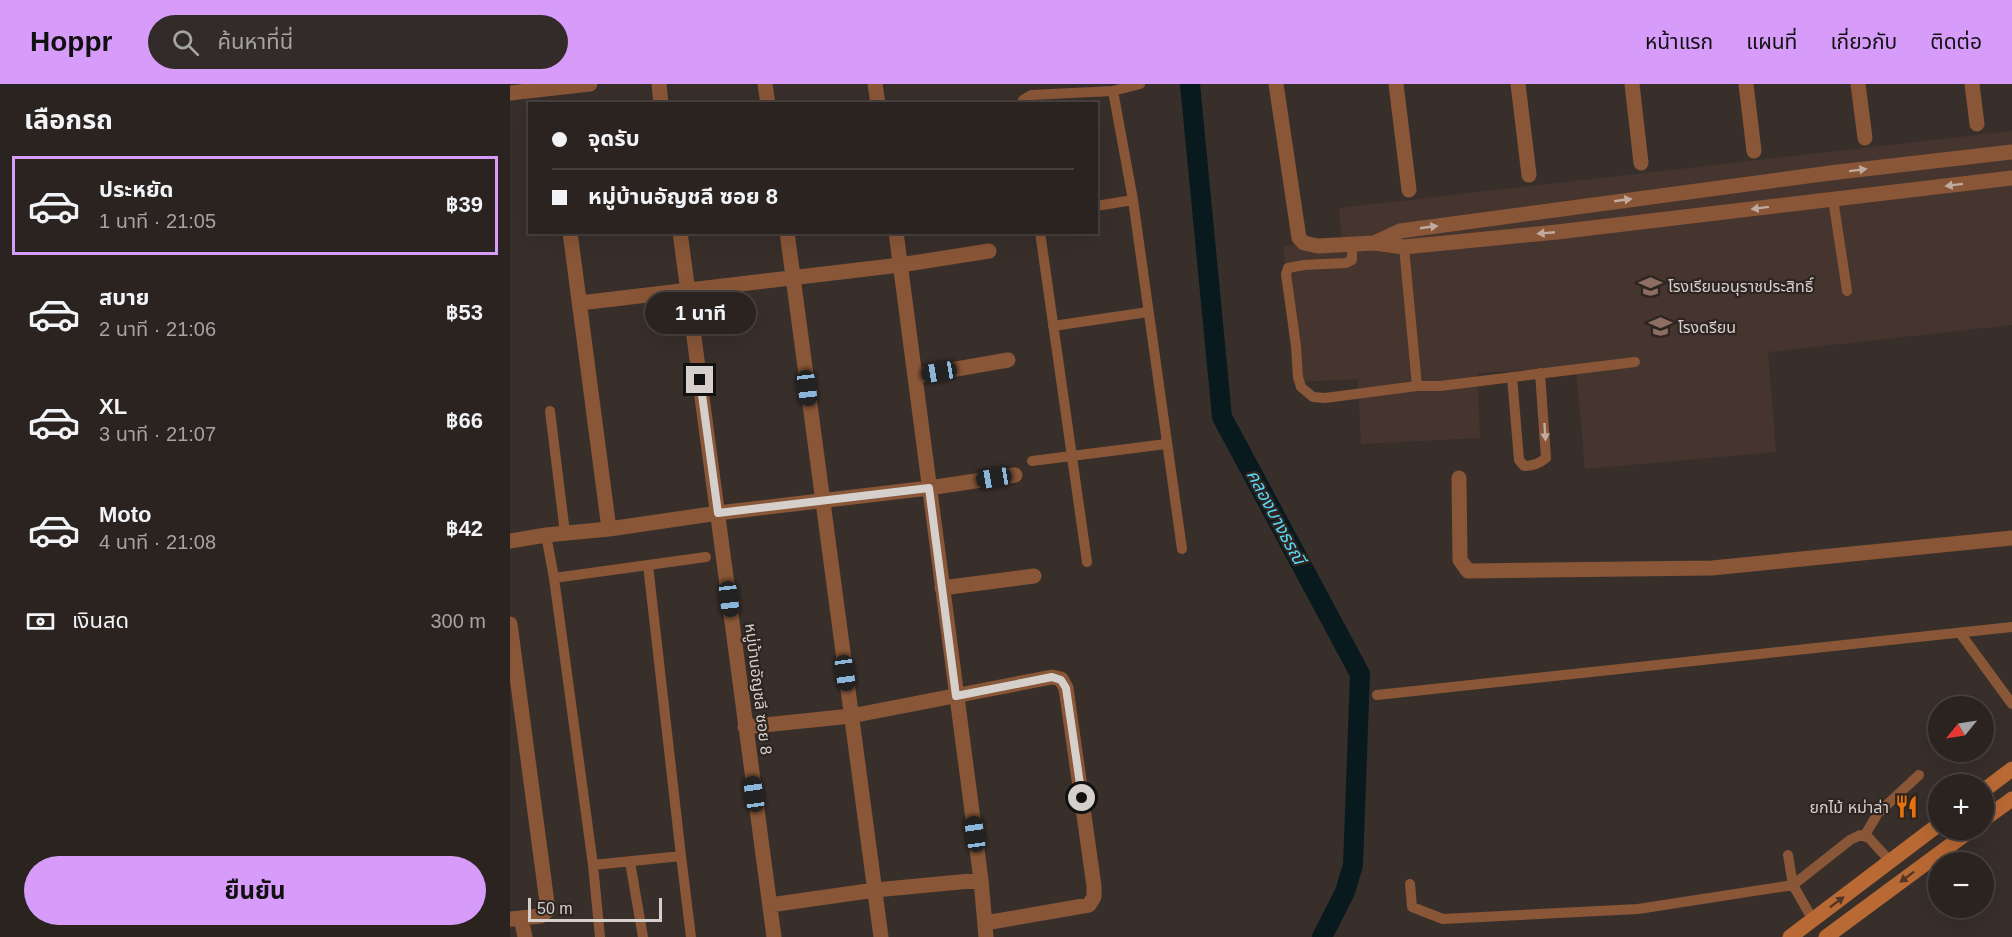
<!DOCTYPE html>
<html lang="th">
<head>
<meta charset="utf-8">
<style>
	:root { --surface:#2a2320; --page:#322b29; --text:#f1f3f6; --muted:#a5a4a5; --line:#46403e; --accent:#d79bf9 }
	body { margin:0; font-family:Helvetica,"Noto Sans Thai",sans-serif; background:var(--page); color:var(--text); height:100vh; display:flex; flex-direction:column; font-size:22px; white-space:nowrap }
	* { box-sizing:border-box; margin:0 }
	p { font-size:20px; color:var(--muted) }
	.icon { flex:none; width:33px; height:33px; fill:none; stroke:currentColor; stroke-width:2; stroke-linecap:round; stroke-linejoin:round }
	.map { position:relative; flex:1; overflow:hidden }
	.side { display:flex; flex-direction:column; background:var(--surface); width:510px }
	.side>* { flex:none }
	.hud { position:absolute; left:18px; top:18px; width:570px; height:132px; border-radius:0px; box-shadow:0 6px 24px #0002,0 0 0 2px var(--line); display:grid; align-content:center; height:132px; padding:0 24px; background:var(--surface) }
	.needle { width:39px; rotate:240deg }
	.buttons { position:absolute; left:1418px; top:612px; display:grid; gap:12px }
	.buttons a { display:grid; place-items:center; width:66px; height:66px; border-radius:50%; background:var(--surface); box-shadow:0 6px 24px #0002,0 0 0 2px var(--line); font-size:30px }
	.scale { position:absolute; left:18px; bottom:15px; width:134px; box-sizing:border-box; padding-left:6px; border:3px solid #d6d0cd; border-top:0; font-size:16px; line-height:21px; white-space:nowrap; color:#d6d0cd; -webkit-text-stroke:4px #2e2521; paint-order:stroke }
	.end { position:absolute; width:27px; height:27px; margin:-14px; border:8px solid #d6d0cd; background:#111; box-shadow:0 0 0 3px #111 }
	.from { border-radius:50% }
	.bubble { position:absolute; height:42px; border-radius:21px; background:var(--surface); box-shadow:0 6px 24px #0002,0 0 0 2px var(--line); font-size:20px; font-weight:700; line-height:42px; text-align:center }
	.car { position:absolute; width:18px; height:36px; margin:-18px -9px; border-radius:8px; box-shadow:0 0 4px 2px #0007; background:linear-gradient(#222 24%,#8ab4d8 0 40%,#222 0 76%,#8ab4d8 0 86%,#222 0) }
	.hud b { display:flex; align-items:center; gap:21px; height:57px; font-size:22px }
	.hud b+b { border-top:2px solid var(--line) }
	.hud i { width:15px; height:15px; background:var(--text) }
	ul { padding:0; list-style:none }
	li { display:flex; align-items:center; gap:18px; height:99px; margin:0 12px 9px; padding:0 12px; border:3px solid transparent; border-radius:0px }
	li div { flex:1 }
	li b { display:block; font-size:22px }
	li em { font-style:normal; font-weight:700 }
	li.active { border-color:var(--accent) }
	li>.icon { width:54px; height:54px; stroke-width:1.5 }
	h2 { padding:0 24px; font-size:27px; line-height:72px }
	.pay { display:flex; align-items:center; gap:15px; height:66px; padding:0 24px; font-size:22px }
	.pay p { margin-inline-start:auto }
	.primary-button { display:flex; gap:12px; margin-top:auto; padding:12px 24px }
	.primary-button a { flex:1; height:69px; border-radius:36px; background:var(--accent); color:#111; font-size:24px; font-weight:700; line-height:69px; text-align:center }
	header { display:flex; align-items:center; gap:36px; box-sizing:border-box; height:84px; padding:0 30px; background:var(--accent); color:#111 }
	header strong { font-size:28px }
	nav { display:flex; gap:33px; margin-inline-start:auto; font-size:21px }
	.search { width:420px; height:54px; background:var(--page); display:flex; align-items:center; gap:15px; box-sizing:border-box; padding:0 21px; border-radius:33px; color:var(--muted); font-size:22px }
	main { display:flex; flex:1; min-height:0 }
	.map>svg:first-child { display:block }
</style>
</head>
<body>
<header>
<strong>Hoppr</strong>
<div class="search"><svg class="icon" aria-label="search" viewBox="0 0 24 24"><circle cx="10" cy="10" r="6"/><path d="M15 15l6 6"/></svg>ค้นหาที่นี่</div>
<nav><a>หน้าแรก</a><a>แผนที่</a><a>เกี่ยวกับ</a><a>ติดต่อ</a></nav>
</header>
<main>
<section class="side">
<h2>เลือกรถ</h2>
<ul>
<li class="active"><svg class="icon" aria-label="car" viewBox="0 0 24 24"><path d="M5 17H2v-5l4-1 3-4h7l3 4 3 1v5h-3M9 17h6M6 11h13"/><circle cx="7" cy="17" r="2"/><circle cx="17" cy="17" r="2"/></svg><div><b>ประหยัด</b><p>1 นาที · 21:05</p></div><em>฿39</em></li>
<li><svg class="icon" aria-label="car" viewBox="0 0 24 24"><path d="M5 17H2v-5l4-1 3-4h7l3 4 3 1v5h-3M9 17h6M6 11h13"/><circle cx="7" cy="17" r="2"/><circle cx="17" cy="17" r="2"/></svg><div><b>สบาย</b><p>2 นาที · 21:06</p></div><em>฿53</em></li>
<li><svg class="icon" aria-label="car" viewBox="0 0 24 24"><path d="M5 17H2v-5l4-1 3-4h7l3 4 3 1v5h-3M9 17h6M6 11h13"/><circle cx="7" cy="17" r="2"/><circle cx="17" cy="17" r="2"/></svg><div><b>XL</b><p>3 นาที · 21:07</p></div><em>฿66</em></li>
<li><svg class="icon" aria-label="car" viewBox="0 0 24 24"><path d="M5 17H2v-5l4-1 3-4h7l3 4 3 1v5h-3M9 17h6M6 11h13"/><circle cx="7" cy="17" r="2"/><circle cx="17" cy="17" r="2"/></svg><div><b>Moto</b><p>4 นาที · 21:08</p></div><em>฿42</em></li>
</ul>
<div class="pay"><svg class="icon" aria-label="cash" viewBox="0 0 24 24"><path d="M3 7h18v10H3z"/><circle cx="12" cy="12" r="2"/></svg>เงินสด<p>300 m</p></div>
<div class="primary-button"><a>ยืนยัน</a></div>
</section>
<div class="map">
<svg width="1502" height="853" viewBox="0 0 1502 853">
	<rect width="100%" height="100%" fill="#382f2b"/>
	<path fill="#45352e" d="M1502 47V241L1258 268 1266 368 1075 385 1066 284 967 289 970 354 851 360 848 295 788 298 773 162 832 155 829 124Z"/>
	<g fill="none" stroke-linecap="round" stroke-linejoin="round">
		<path stroke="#091a1e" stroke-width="20" d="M680 0 712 333 850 590 843 781 835 808 812 853"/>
		<path stroke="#895637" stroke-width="10" d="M603 7 623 116 672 465
			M513 20V16L521 11 603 7 630 0
			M1323 115 1337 207
			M586 122 623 116
			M530 148 577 478
			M842 159V176L836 179 794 181 778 184 776 190 786 262 788 293 791 303 803 313 815 314 907 302
			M894 163 907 302H930L1125 278
			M543 242 638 228
			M1002 293 1009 376 1014 382C1023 382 1029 380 1036 374L1030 289
			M40 327 55 449
			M522 377 656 360
			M36 451 44 494 83 781 171 772 181 853
			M138 481 171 772
			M44 494 196 473
			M1450 549 1502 620
			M867 611 1502 543
			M1355 751 1368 729 1409 691
			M1278 771 1283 801 1303 836
			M120 778 133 853
			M83 781 90 853
			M900 800 902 823 933 835 1128 825 1283 801 1340 756 1350 751 1359 754 1380 777"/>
		<path stroke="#895637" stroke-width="15" d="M149 0 151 20
			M255 0 258 20
			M365 0 368 20
			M766 0 789 154 794 159 808 162 864 159 894 163 1047 148 1502 94
			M886 0 899 106
			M1008 0 1019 91
			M1122 0 1131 79
			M1236 0 1244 67
			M1348 0 1355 54
			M1462 0 1467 40
			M0 9 80 0
			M60 148 99 445
			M170 148 264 853
			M277 148 371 853
			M386 148 471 796 476 853
			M864 159 890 147 1320 89 1502 68
			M70 219 390 181 479 167
			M406 292 498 276
			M949 394 950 476 958 487 1202 484 1502 454
			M0 457 36 451 99 445 208 429 419 404 505 391
			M432 504 524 492
			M0 540 38 826 31 832 0 835
			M235 643 341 632 542 593 551 595 556 604 584 802V813L579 821 475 839
			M260 821 365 806 471 796
			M11 834 15 853"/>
		<path stroke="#b96933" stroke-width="15" d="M1473 707 1502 685
			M1473 736 1502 715
			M1280 853 1428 741
			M1316 853 1461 746"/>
	</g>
	<defs><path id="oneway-solid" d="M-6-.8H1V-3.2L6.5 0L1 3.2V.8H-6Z" transform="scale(1.5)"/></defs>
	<g fill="#bfaba0">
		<use href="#oneway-solid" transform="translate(1348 86) rotate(-7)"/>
		<use href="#oneway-solid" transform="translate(1444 101) rotate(173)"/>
		<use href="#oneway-solid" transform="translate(1113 116) rotate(-8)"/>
		<use href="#oneway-solid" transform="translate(1250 124) rotate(173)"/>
		<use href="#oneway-solid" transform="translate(919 143) rotate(-8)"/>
		<use href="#oneway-solid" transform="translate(1036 149) rotate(175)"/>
		<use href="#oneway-solid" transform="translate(1035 348) rotate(86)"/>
	</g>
	<g fill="#513626">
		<use href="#oneway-solid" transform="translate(1397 793) rotate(143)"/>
		<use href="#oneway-solid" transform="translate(1327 818) rotate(-37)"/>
	</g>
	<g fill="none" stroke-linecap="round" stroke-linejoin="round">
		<path stroke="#d6d0cd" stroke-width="8" d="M190 296 208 429 419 404 446 612 542 593 551 596 556 604 572 714"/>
	</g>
	<defs>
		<symbol id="school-bare" viewBox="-9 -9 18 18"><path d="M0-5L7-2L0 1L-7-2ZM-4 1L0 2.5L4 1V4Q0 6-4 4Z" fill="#8d6e63" stroke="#2e2521" stroke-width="2.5" paint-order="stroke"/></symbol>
		<symbol id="restaurant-bare" viewBox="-9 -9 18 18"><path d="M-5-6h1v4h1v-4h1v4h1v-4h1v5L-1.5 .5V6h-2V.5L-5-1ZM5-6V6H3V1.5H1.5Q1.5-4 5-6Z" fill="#e8710a" stroke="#2e2521" stroke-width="2.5" paint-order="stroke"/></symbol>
	</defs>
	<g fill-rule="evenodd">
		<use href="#school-bare" x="1124" y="186" width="33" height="33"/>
		<use href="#school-bare" x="1134" y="226" width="33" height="33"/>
		<use href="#restaurant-bare" x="1380" y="706" width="33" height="33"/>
	</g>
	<g text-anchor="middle" stroke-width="4.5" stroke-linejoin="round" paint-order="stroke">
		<g font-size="16" fill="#d6d0cd" stroke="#2e2521" text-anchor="start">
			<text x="1158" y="208">โรงเรียนอนุราชประสิทธิ์</text>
			<text x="1168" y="249">โรงดรียน</text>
			<text x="1379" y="729" text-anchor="end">ยกไม้ หม่าล่า</text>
		</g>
		<g font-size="16" fill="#d6d0cd" stroke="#2e2521">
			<text transform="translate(249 605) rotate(83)" y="6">หมู่บ้านอัญชลี ซอย 8</text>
		</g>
		<g font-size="18" font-style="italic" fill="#58d9fa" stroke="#2e2521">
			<text transform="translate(766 433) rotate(62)" y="6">คลองบางธรณี</text>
		</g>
	</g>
</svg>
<div class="buttons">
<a><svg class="needle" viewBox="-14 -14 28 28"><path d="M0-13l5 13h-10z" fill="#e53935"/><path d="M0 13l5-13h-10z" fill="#a5a4a5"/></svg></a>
<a>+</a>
<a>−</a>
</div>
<div class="scale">50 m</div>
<i class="end from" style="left:572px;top:714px"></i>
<i class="end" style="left:190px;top:296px"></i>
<div class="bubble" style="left:135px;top:208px;width:111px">1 นาที</div>
<i class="car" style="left:429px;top:288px;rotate:260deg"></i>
<i class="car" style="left:297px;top:304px;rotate:173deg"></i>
<i class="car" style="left:484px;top:394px;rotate:261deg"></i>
<i class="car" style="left:219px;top:515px;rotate:173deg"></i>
<i class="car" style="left:335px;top:589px;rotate:172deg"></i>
<i class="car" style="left:244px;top:710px;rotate:352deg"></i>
<i class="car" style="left:465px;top:750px;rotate:352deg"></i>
<div class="hud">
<b><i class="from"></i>จุดรับ</b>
<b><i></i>หมู่บ้านอัญชลี ซอย 8</b>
</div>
</div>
</main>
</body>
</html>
